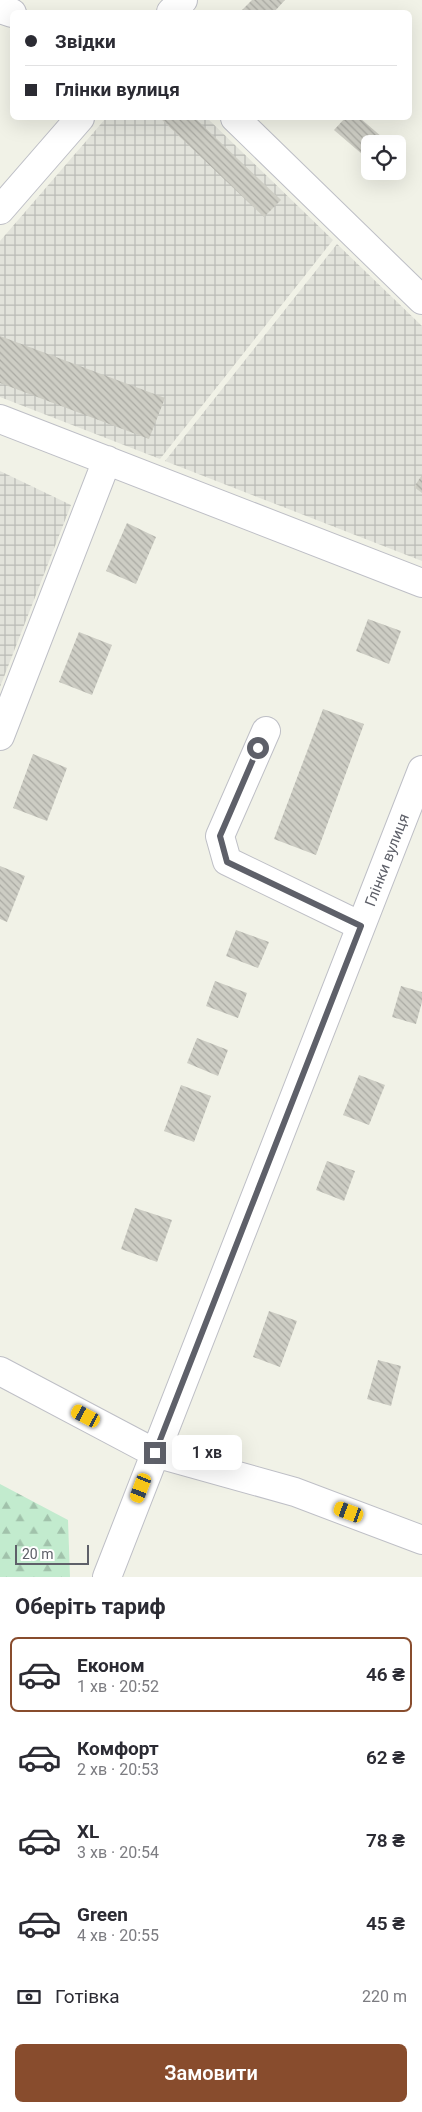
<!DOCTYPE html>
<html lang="uk">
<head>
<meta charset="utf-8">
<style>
	:root { --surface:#fff; --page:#f2f2f3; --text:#2b2b33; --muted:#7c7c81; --line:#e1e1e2; --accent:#884c2d }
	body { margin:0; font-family:Roboto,sans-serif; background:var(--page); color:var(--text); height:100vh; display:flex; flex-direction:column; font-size:19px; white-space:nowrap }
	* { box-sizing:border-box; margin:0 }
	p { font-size:16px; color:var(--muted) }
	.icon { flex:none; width:28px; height:28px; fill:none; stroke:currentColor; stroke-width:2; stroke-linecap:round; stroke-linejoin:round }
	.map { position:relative; height:1577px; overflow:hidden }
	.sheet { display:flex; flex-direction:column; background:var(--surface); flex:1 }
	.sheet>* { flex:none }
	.top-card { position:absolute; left:10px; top:10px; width:402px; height:110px; border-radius:8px; box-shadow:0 5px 20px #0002; display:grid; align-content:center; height:110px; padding:0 15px; background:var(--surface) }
	.fabs { position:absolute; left:361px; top:135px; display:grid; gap:10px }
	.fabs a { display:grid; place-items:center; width:45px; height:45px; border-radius:8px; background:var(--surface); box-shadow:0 5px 20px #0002; font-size:25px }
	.scale { position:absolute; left:15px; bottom:12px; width:74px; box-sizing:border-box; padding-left:5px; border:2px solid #5e6069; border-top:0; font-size:14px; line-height:18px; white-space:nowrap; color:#5e6069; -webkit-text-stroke:4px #fff; paint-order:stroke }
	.end { position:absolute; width:22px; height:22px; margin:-11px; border:6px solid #5e6069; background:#fff; box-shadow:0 0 0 2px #fff }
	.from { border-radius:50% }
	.bubble { position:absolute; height:35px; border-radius:8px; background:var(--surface); box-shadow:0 5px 20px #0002; font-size:16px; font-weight:600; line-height:35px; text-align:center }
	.car { position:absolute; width:15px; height:30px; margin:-15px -8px; border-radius:6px; box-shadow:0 0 4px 1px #0007; background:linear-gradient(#f5c518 24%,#345 0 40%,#f5c518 0 76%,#345 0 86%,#f5c518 0) }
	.top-card b { display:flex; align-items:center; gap:18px; height:48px; font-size:19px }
	.top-card b+b { border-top:1px solid var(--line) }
	.top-card i { width:12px; height:12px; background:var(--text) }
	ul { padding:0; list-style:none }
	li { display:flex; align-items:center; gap:15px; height:75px; margin:0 10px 8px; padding:0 5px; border:2px solid transparent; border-radius:8px }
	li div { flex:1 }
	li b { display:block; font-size:19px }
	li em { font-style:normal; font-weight:600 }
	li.selected { border-color:var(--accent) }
	li>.icon { width:45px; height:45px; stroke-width:1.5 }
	h2 { padding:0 15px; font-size:22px; line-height:60px }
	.pay { display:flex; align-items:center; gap:12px; height:55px; padding:0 15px; font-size:19px }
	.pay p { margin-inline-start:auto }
	.primary-button { display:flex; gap:10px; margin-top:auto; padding:10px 15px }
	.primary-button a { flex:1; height:58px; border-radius:8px; background:var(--accent); color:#fff; font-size:20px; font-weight:600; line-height:58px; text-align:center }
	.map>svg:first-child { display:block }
</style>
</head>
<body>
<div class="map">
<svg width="422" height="1577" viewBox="0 0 422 1577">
	<defs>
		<pattern id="industrial-grid" width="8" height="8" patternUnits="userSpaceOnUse" patternTransform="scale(1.25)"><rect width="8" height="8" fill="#e2e3db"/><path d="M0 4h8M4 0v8" fill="none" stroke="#babbb6"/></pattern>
		<pattern id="forest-firs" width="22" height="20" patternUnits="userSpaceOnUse" patternTransform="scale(1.25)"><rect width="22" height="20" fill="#c2ebce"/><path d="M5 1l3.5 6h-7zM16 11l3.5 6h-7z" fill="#a1c2ab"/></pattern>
		<pattern id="building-back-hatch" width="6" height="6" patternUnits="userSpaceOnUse" patternTransform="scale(1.25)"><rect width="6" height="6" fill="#cdcdc4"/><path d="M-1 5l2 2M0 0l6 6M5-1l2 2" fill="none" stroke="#aaaaa3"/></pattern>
	</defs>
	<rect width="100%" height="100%" fill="#f1f2e7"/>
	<path fill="url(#industrial-grid)" d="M106 118H207L333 240 160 459 0 397V241Z
		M337 244 422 326V561L165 461Z
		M0 471 71 505 0 687Z"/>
	<path fill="url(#forest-firs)" d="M0 1484 68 1520 70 1577H0Z"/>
	<path fill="url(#building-back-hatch)" d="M252 0H285L274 12H240Z
		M160 118H195L281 200 264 217Z
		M345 118H360L390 144H370V161L334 130Z
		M398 150 406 157 398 167Z
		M0 336 165 398 149 439 0 383Z
		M422 475V493L414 487Z
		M127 523 156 537 136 584 106 571Z
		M368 619 401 631 389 664 356 651Z
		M79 632 112 645 92 695 59 682Z
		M323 709 364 724 316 855 274 839Z
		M33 754 67 768 47 821 13 808Z
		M0 866 25 876 7 922 0 919Z
		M236 930 269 942 258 968 226 956Z
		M215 981 247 993 238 1018 206 1006Z
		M401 986 422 992V1002L416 1024 392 1017Z
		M197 1038 228 1050 218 1076 187 1063Z
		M359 1075 385 1085 369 1125 343 1115Z
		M181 1085 211 1096 194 1142 164 1131Z
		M327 1161 355 1171 344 1201 316 1190Z
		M135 1208 172 1220 157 1262 121 1249Z
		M269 1311 297 1321 280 1367 253 1357Z
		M378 1360 401 1366 391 1406 367 1399Z"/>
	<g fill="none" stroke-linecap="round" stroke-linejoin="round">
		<defs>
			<path id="minor" d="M0 9 12 13
				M171 12 183 0
				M235 118 422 300
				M0 210 80 118
				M0 419 422 583
				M266 731 220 836 227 861 361 926
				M0 736 107 460
				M0 1371 155 1453 295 1492 422 1540
				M107 1577 422 770"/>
		</defs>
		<use href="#minor" stroke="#bebfc6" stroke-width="30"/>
		<use href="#minor" stroke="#fff" stroke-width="28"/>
	</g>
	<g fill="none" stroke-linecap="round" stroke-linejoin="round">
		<path stroke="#5e6069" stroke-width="6" d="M155 1453 361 926 227 862 220 836 258 748"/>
	</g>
	<g text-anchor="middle" stroke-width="4" stroke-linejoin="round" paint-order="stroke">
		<g font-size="15" fill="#5e6069" stroke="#fff">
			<text transform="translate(387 860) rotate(-69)" y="5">Глінки вулиця</text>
		</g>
	</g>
</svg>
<div class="fabs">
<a><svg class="icon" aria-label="locate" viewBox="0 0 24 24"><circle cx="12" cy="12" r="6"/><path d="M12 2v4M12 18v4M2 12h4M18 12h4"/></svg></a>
</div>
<div class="scale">20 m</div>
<i class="end from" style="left:258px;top:748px"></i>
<i class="end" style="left:155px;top:1453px"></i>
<div class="bubble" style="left:172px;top:1435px;width:70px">1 хв</div>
<i class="car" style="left:86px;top:1416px;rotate:298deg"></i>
<i class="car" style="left:141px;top:1488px;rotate:201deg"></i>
<i class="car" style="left:349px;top:1512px;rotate:290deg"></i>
<div class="top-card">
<b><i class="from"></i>Звідки</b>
<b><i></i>Глінки вулиця</b>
</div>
</div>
<section class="sheet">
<h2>Оберіть тариф</h2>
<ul>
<li class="selected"><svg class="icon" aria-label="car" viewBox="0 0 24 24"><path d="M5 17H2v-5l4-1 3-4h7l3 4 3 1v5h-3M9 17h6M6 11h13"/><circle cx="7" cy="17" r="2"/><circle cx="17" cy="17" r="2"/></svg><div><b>Економ</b><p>1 хв · 20:52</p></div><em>46 ₴</em></li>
<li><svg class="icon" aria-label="car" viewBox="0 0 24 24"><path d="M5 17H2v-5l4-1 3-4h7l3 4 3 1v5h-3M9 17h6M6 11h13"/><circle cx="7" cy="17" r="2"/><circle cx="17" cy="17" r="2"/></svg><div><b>Комфорт</b><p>2 хв · 20:53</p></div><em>62 ₴</em></li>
<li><svg class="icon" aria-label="car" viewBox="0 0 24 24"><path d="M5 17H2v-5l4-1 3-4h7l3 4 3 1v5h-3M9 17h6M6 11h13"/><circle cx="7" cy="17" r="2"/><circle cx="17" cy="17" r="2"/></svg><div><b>XL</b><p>3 хв · 20:54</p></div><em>78 ₴</em></li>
<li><svg class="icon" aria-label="car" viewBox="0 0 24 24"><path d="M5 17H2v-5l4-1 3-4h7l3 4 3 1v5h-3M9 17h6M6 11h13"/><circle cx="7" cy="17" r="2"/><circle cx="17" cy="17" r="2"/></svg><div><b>Green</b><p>4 хв · 20:55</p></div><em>45 ₴</em></li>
</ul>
<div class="pay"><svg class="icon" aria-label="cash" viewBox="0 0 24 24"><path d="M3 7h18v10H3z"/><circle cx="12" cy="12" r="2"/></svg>Готівка<p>220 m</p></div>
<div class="primary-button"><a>Замовити</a></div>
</section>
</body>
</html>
